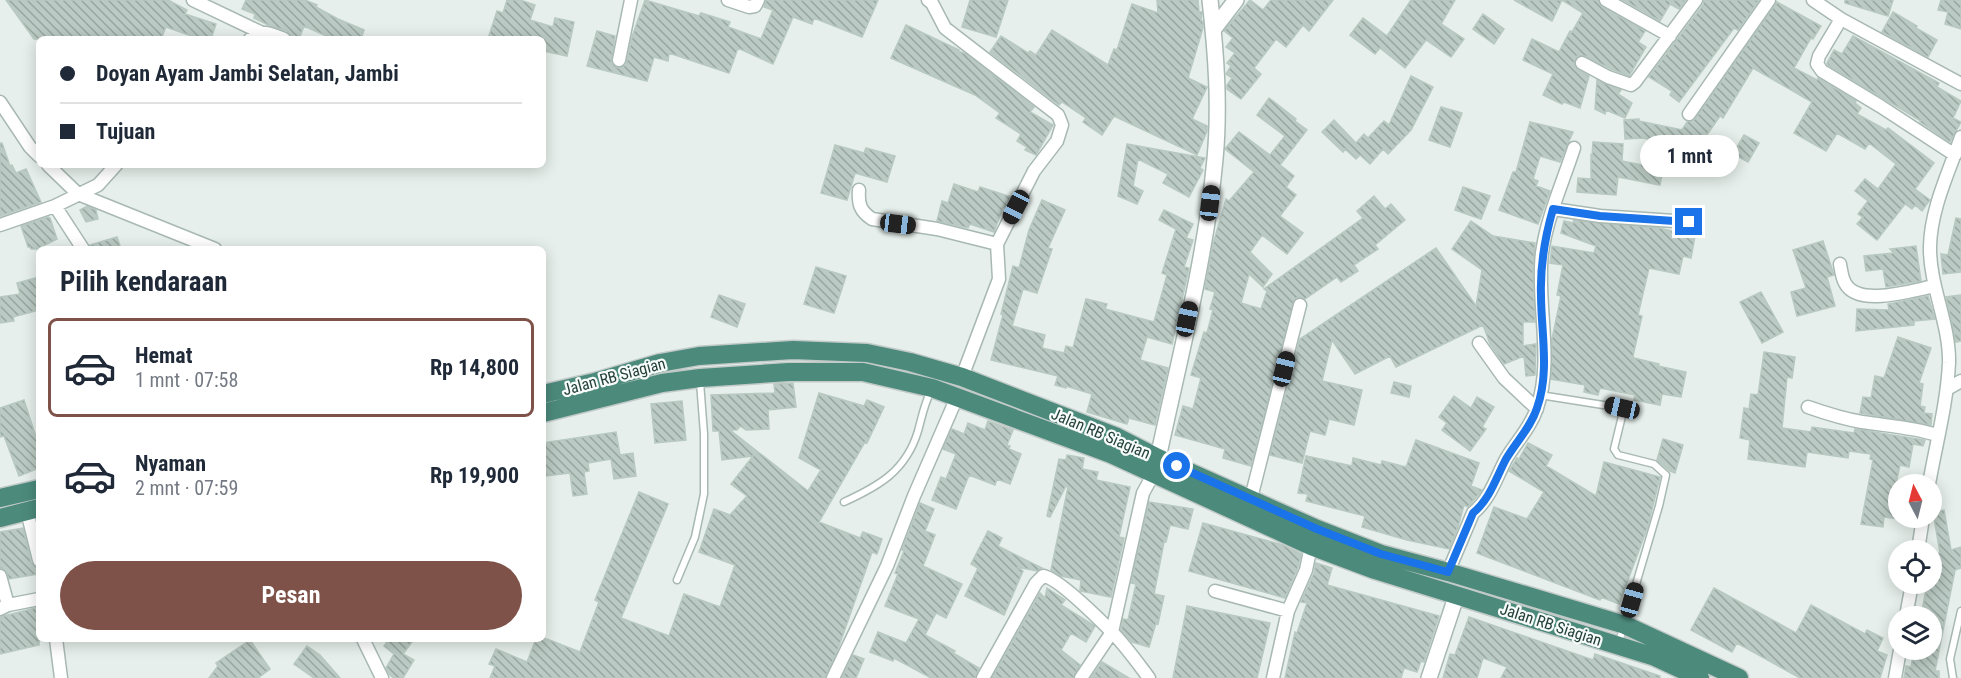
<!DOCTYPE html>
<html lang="id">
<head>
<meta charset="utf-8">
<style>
	:root { --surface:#fff; --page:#f6f6f7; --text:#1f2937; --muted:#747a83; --line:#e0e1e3; --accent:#7f5249 }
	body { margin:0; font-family:"Roboto Condensed",sans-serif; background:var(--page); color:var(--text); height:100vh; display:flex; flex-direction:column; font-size:22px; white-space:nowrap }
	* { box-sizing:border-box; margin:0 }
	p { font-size:20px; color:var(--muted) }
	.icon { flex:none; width:33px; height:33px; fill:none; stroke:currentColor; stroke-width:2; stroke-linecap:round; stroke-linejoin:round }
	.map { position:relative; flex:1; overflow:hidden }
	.sheet { position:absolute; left:36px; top:246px; width:510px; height:396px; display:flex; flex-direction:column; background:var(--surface); border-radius:9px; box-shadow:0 3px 15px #0003 }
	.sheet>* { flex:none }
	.banner { position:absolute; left:36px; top:36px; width:510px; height:132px; border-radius:9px; box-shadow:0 3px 15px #0003; display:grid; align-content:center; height:132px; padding:0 24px; background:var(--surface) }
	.needle { width:39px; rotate:353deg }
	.tools { position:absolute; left:1888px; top:474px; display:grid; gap:12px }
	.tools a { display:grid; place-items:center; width:54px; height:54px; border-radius:50%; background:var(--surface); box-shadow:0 3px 15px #0003; font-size:30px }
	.end { position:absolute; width:27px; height:27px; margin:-14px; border:8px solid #1a73e8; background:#fff; box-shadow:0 0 0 3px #fff }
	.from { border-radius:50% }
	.bubble { position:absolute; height:42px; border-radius:21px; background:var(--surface); box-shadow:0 3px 15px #0003; font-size:20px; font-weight:700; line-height:42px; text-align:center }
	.car { position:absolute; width:18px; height:36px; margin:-18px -9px; border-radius:8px; box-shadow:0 0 4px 2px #0007; background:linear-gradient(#222 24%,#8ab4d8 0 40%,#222 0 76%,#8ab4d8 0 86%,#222 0) }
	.banner b { display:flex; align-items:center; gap:21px; height:57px; font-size:22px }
	.banner b+b { border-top:2px solid var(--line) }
	.banner i { width:15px; height:15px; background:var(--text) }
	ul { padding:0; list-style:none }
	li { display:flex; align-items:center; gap:18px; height:99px; margin:0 12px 9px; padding:0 12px; border:3px solid transparent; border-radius:9px }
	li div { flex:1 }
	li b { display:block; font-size:22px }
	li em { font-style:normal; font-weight:700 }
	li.active { border-color:var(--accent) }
	li>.icon { width:54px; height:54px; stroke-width:1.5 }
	h2 { padding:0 24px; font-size:27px; line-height:72px }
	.cta { display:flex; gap:12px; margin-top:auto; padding:12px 24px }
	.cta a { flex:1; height:69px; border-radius:36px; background:var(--accent); color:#fff; font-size:24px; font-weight:700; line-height:69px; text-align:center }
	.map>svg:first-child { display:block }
</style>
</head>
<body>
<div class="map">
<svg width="1961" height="678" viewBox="0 0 1961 678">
	<defs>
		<pattern id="building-back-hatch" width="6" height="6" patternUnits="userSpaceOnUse" patternTransform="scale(1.5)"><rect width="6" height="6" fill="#bbcac4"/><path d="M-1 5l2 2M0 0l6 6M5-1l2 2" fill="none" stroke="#98a6a0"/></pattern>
	</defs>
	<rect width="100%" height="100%" fill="#e6efeb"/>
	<path fill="url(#building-back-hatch)" stroke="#b8c9c2" stroke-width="1.5" d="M6 0H168L187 10 185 14 216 24 211 39H200L166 27 161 39H34Z
		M246 0H305L317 5 316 7 338 19 364 30 361 39H333L304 26 299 39H292L287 31 268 25 254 18 255 14 242 9Z
		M507 0H520L535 5 530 20 553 27 555 18 574 22 567 56 543 51V39H488L497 11 503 13Z
		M645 0 699 16 701 13 730 22 728 27 761 39 773 10 764 7 766 0H878L862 37 814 18 812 24 793 17 773 64 738 48 729 73 669 53 668 61 654 57 647 81 587 66 597 31 615 36 611 63 618 68 626 65 632 37Z
		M970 0H1008L996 37 962 27Z
		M1157 0H1198L1199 12H1202L1201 21H1203V28L1188 78 1207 87 1192 119 1207 126V131L1197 155 1114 116 1102 135 1083 122 1086 118 1062 102 1059 105 990 52 1001 36 1028 53 1030 51 1036 55 1052 30 1108 65 1114 49 1117 50 1132 4 1158 13Z
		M1250 0 1263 10 1271 0H1333L1309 31 1303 25 1286 47 1276 39 1254 68 1261 74 1241 99 1227 89V85L1232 78 1226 74 1231 66 1227 63 1235 53 1226 47 1233 38 1224 31Z
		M1411 0H1455L1441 24 1464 39 1451 57 1426 40 1405 68 1380 48 1375 54 1350 35 1363 18 1387 36Z
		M1514 0H1598L1602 7 1645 31 1638 42 1646 47 1629 76 1611 69 1585 56H1577L1574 63 1575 67 1589 76 1580 108 1564 102 1562 104 1543 95 1553 74 1523 60 1532 39 1559 52 1570 31 1572 32 1583 13 1562 0 1552 21Z
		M1623 0H1686L1679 9 1670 4 1660 21Z
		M1704 0H1759L1738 30 1734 28 1679 102 1670 95 1672 91 1649 77 1703 5Z
		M1845 0H1893L1888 16 1845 3Z
		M1941 0H1961V29L1945 24 1948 12 1938 10Z
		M1777 2 1821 26 1813 39 1811 38 1794 68 1817 80 1818 78 1856 101 1855 103 1861 108 1857 114 1886 130 1888 128 1934 163 1915 189 1930 200 1929 201 1922 211 1915 205 1912 209 1905 204 1877 240 1857 224 1863 217 1858 214 1868 201 1855 191 1865 179 1878 189 1896 164 1869 143 1865 149 1837 133 1826 151 1794 133 1812 102 1753 68 1723 118 1720 116 1702 142 1707 144 1694 175 1668 164 1676 145 1643 138 1625 139 1624 120 1639 119V121L1682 130 1687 122 1695 119Z
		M1893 12 1917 26 1916 28 1937 40 1928 57 1882 32Z
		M1483 14 1504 29 1494 44 1473 29Z
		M906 25 959 50 958 51 966 54 1034 107 1030 112 1053 125 1036 155 1025 150 1027 147 1017 141 1021 134 996 118 1000 113 975 95 891 58Z
		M1853 36 1939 83 1937 87 1961 101 1953 118 1961 122 1950 142 1920 122 1921 121 1828 65 1827 63 1834 50 1842 54Z
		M1411 76 1433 87 1411 130 1388 154 1383 149 1370 164 1360 155 1356 159 1345 149 1343 152 1322 132 1334 120 1356 143 1364 134 1368 138 1384 121 1389 125Z
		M1597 80 1621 90 1618 94 1632 103 1625 118 1606 110 1605 114 1595 109Z
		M1269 98 1296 119 1295 121 1307 130 1280 165 1294 176 1286 187 1296 195 1280 216 1303 233 1287 254 1262 235 1250 252 1272 274 1263 287 1249 274 1241 303 1261 309 1267 291 1264 289 1363 218 1357 211 1374 196 1385 209 1391 204 1405 220 1375 245 1378 249 1354 265 1358 271 1341 282 1337 277 1305 299 1298 297 1294 300 1251 466 1223 458 1225 449 1175 435 1183 406 1193 409 1201 378 1191 375 1204 332 1207 333 1213 310 1210 309 1215 292 1205 289 1213 244 1226 199 1229 201 1254 172 1225 149 1239 132 1270 155 1285 136 1257 115Z
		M1441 107 1462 113 1450 147 1429 140Z
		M1530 122 1573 132 1560 162 1540 156 1533 179 1538 181 1536 186 1550 191 1538 224 1499 210 1513 172H1516Z
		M1744 135 1759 143 1748 162 1733 154Z
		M1593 142 1623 144 1622 161 1663 169 1660 185 1618 177 1616 195 1577 192 1578 178 1591 179V155L1592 156Z
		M0 143H2L10 166 12 165 16 173 26 169 41 202 0 216Z
		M1127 144 1205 158 1200 168 1203 170 1189 197 1163 183 1168 174 1138 159 1133 186 1143 191 1137 204 1118 196Z
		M835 145 864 153 866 148 895 156 887 182 855 173 847 200 821 193Z
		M954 184 978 192 980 187 1011 197 1006 208 1003 207 994 232 970 224 968 228 937 221 942 201 948 203Z
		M1463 187 1490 196 1481 219 1455 210Z
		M1042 200 1065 210 1048 248 1052 249 1037 293 1023 289 1012 326 1045 335 1042 348 1064 353 1066 346 1073 348 1086 299 1107 304 1105 309 1154 322 1167 275 1162 273 1176 229 1159 220 1164 210 1193 224 1186 238 1193 240 1184 267 1189 268 1172 344 1147 337 1140 360 1168 368 1155 425 1129 418 1127 424 1087 412 1092 394 1066 386V388L1055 385 1058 376 991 360 1003 315 1001 314 1013 266 1019 268 1029 230Z
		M87 206 96 210 98 219 86 222 80 210Z
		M48 217 50 218 57 239 37 249H31L30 247H28L21 226Z
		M1956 218 1961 219V272L1943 274 1941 254 1948 255Z
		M1574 220 1659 228 1695 236 1691 258 1683 256 1679 274 1649 268 1638 315 1642 316 1633 356 1634 358 1659 364 1658 366 1686 372 1681 397 1662 394 1660 405 1634 400 1635 395 1600 388 1598 395 1584 392 1585 385 1551 379 1552 339 1561 296 1557 295 1563 265 1550 263 1552 246 1594 253 1596 246 1561 233 1564 221 1573 223Z
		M1471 221 1493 236 1535 243 1533 272 1535 322H1523V346L1536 344 1535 375 1526 376 1524 356 1504 364 1490 344 1483 325 1396 367 1390 356 1355 374 1332 340 1322 381 1362 390 1354 425 1329 419 1325 435 1310 431 1302 463 1270 455 1300 339 1436 248 1476 306 1482 270 1452 249Z
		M117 237 121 249H91L90 245Z
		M1823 241 1834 275 1827 277 1835 306 1797 316 1791 292 1806 288 1793 250Z
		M1916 246 1921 281 1886 287 1883 269 1866 271 1864 256 1894 253 1890 249Z
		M816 267 846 276 834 313 804 304Z
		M39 277V310L13 317 14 321 0 323V297L20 294 17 283Z
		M1761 292 1783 332 1762 343 1740 302Z
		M719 295 745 304 737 327 711 317Z
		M1961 295V341L1956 342 1946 297Z
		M1928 296 1935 319 1914 321V325L1856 331 1857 309 1889 310 1888 304Z
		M1898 337 1931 348 1919 383 1923 384 1920 406 1925 407 1924 413 1932 414 1931 425 1860 413 1863 397 1871 398 1875 376 1884 378Z
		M1764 352 1795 357 1792 378 1787 377 1782 428 1811 432 1812 427 1854 433 1855 429 1925 440 1923 446 1913 444 1909 467 1900 465 1893 498 1899 499V519L1884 517 1883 527 1861 524 1873 460 1870 459 1871 454 1849 451 1848 458 1807 452 1805 467 1748 459 1750 440 1740 438 1744 408 1749 409 1751 394 1758 395Z
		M1394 382 1411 386 1409 397 1391 393Z
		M793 383 796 407 768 410 769 429 746 430 740 426 737 430H730L808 491 821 470 799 458 819 393 864 406 867 400 884 407 867 443 865 442 819 522 860 538 863 532 882 539 877 554 872 552 838 649 825 678H490L495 666 489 664 496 649 527 662 536 639H547L580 652 599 602 595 600 639 492 668 504 621 618 669 636 684 594 720 607 735 565 699 552 714 509 730 515 747 496 731 484 753 456 722 460 719 431H713L711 395 775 393 774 384Z
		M1454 396 1471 408 1477 397 1494 407 1482 427 1486 429 1470 451 1442 430 1447 423 1439 417Z
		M24 400 36 437 39 436V468L19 476 4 436 0 437V408Z
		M682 401 686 440 655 443 651 404Z
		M988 421 1013 430 1007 445 1010 446 1009 449 1021 454 1010 484 997 479 995 485 969 475 956 509 932 500 941 477 946 479 956 454 943 449 952 429 964 434 968 423 985 430Z
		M616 432 620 455 633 453 636 476 614 479 611 459 588 463 589 471 584 472 587 494 573 496 570 473 546 476 543 443Z
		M1663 439 1683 445 1675 473 1670 471 1657 460Z
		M1416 440 1479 463 1471 486 1482 490 1468 507 1464 505 1458 527 1449 549 1407 540 1362 527 1365 516 1306 501 1308 494 1298 493 1306 456 1352 466 1353 458 1381 465 1382 461 1406 467Z
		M1528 443 1552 455 1546 466 1596 496 1604 462 1660 477 1648 526 1619 604 1601 597 1600 600 1477 553 1494 507 1527 519 1544 492 1509 471 1517 458 1519 459Z
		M1067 455 1084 458 1082 469 1098 472 1096 480 1130 487 1119 537 1124 538 1111 597 1080 591 1081 580 1061 576 1051 570 1068 487 1066 486 1050 517 1047 516 1059 459 1066 460Z
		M1149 502 1193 509 1188 529 1170 525 1166 542H1164L1154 594 1164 596 1158 624 1156 623 1149 647 1132 642 1121 630 1123 619 1128 620 1136 584 1131 583Z
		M920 503 934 509 925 531 935 535 923 566 962 584 946 618 936 613 925 635 955 651 953 653 979 668 975 678H931L894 658 893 661 870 652 878 632 906 643 919 619 885 606 898 574 895 573 904 551 902 550Z
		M1944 510 1951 550 1961 547V568L1955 570 1935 671H1939V678H1904L1906 666 1911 667 1914 650H1932V616H1921L1927 584H1932V555L1940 553 1933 512Z
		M1203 523 1283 545 1301 554 1298 567 1285 598 1189 571Z
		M23 528 31 562 38 568 39 574 9 579 6 571 0 568V532Z
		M988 531 1002 538 998 546 1042 568 1037 571 1017 567 1023 571 1004 615 965 596 978 568 971 564Z
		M1316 563 1332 568 1327 585 1439 616 1424 662 1421 661 1417 672 1404 668 1401 678H1285L1295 632 1297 633 1307 603 1301 602 1314 573Z
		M1047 588 1065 600 1061 605 1095 626 1086 642 1071 633 1061 650 1080 665 1073 678H992L1040 593 1045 598Z
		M1714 588 1796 633 1811 605 1865 634 1867 630 1883 638 1877 651 1887 655 1880 678H1800L1737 643 1732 652 1691 630Z
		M1187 606 1270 623 1257 678H1173Z
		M39 607V645L0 654V617Z
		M1469 617 1593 660 1595 654 1660 676V678H1501L1507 667 1483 658 1477 678H1443L1450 654 1455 655Z
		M389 639H414L403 654 414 660 403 678H394L390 675 386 668 394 654 384 646Z
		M250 640 270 669 258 678H209L218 666 216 663Z
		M307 646 320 655 340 678H314L294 664Z
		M853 655 864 659 856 678H842Z
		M1102 662 1129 678H1091Z"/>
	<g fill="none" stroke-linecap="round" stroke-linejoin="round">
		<defs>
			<path id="service" d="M1540 395 1622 408V416L1614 449 1618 455 1654 464 1666 475 1659 506 1619 642
				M844 502C879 486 906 471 918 431 922 417 924 404 931 391
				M677 580 695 537 704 494V434L700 382
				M1953 678 1950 659 1961 611"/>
			<path id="minor" d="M193 0 260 32
				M728 0 749 7 755 6 758 0
				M928 0 932 3 945 28 1058 115 1062 125 1057 141 1034 171 997 244 999 279 962 377
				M1606 0 1670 36
				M1813 0 1841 19 1961 84
				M1841 19 1819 56 1817 64 1822 71 1880 106 1955 155
				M250 39C262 29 270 33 284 39
				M619 60 631 0
				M1582 63 1608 77 1631 85 1635 82 1696 0
				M0 102 30 147 39 156
				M1689 114 1769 0
				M48 165 78 194 215 249
				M859 190C858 204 860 211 872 219L937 229 997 244
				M55 206 83 249
				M1553 209 1600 216 1689 222
				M0 225 55 206 98 185 116 165
				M1840 264C1841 270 1842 278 1845 283 1858 308 1913 290 1935 286
				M1479 343 1504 378 1537 409
				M1947 389 1961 381
				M1808 407C1825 413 1844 419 1862 422 1888 426 1912 427 1937 435
				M1929 484C1936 444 1947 404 1949 363 1950 324 1929 285 1930 246 1931 208 1949 172 1961 137
				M1251 498 1300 305
				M27 511 39 560
				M1918 550 1923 518
				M1448 572 1473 513C1490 499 1496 478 1506 459 1516 442 1531 427 1537 408 1554 359 1536 304 1542 253 1547 217 1563 182 1574 148
				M0 576 8 605 0 609
				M1215 591 1288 611
				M8 605 39 599
				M1906 616 1912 584
				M56 639 61 678
				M363 639 382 678
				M833 678 887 566 914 496 957 397
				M983 678 1036 583 1043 576C1057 577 1099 619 1111 631 1125 645 1137 662 1149 678
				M1081 678 1112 632 1143 493 1154 473
				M1273 678 1288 611 1306 570 1311 546
				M1895 678 1900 650"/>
			<path id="tertiary" d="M1213 30 1236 0
				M1158 458C1179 360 1206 257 1215 159 1220 106 1216 53 1210 0
				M1429 678 1457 594"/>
			<path id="trunk" d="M543 394 595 382 660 363 699 356 793 350 867 353 910 362 962 377 1117 437 1158 458 1317 529 1381 554 1448 572 1625 625 1739 678
				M543 413 662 383 700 378 789 372H863L932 388 1111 454 1311 546 1375 570 1655 657 1700 678
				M0 498 39 489
				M0 518 39 508"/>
		</defs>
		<use href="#service" stroke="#a8b8b2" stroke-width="9"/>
		<use href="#minor" stroke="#a8b8b2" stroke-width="15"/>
		<use href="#tertiary" stroke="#a8b8b2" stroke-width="18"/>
		<use href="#trunk" stroke="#c2cac8" stroke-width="21"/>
		<use href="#service" stroke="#fff" stroke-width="6"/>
		<use href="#minor" stroke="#fff" stroke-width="12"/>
		<use href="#tertiary" stroke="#fff" stroke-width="15"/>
		<use href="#trunk" stroke="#4c8a7c" stroke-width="18"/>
	</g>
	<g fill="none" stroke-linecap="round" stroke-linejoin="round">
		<path stroke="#1a73e8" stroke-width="8" d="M1177 466 1317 529 1381 554 1448 572 1473 513C1490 499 1496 478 1506 459 1516 442 1531 427 1537 408 1550 372 1541 332 1541 295 1540 265 1545 237 1553 209L1600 216 1689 222"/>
	</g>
	<g text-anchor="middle" stroke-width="4.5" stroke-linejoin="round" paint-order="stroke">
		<g font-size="16" fill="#24423a" stroke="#f7fbf9">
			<text transform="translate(614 376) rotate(-15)" y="6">Jalan RB Siagian</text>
			<text transform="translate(1101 433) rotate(23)" y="6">Jalan RB Siagian</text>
			<text transform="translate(1551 624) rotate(18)" y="6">Jalan RB Siagian</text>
		</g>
	</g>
</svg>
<div class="tools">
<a><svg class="needle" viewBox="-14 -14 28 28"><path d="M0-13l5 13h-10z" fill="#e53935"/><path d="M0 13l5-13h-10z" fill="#747a83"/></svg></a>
<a><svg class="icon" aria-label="locate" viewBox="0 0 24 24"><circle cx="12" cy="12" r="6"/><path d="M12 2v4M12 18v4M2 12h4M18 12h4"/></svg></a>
<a><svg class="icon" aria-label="layers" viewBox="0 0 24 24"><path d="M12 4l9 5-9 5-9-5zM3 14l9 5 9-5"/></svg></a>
</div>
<i class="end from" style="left:1177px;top:466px"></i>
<i class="end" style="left:1689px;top:222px"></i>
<div class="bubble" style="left:1640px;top:135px;width:99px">1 mnt</div>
<i class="car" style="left:1210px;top:203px;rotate:7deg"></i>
<i class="car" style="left:1016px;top:207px;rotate:207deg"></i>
<i class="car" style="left:898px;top:224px;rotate:97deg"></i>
<i class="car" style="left:1187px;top:319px;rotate:12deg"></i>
<i class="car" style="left:1284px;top:369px;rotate:14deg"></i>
<i class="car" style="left:1622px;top:408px;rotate:283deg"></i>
<i class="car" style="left:1632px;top:600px;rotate:16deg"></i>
<div class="banner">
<b><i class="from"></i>Doyan Ayam Jambi Selatan, Jambi</b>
<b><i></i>Tujuan</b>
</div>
<section class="sheet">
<h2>Pilih kendaraan</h2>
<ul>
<li class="active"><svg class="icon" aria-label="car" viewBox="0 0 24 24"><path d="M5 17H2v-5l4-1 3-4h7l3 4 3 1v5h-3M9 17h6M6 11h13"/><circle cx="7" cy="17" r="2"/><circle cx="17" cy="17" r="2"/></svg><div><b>Hemat</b><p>1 mnt · 07:58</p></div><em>Rp 14,800</em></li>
<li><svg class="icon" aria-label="car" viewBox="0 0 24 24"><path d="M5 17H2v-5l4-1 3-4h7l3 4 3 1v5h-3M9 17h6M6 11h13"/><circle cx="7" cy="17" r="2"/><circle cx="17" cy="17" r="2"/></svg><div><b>Nyaman</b><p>2 mnt · 07:59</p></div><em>Rp 19,900</em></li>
</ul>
<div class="cta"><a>Pesan</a></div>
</section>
</div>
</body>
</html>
